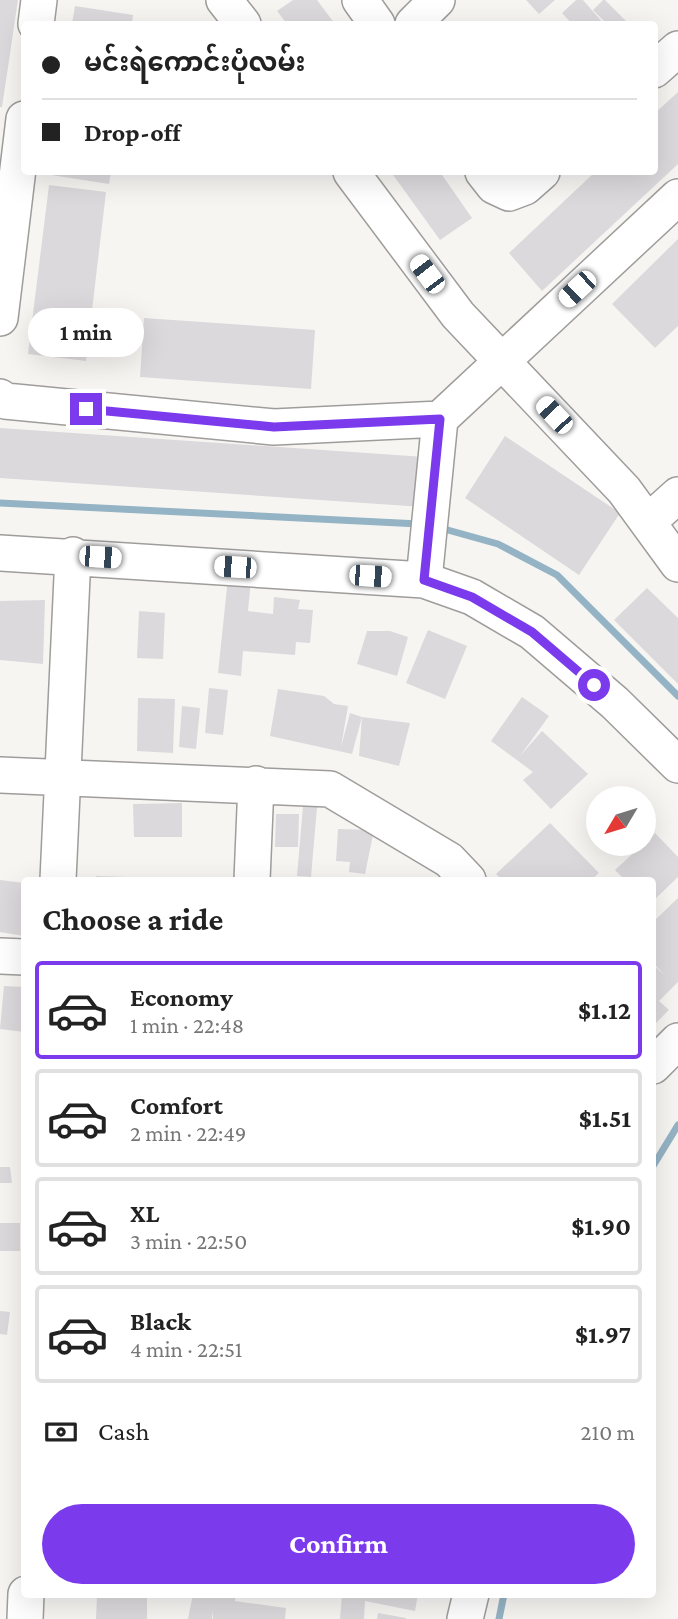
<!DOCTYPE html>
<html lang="en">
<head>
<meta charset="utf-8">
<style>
	:root { --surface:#fff; --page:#f6f6f6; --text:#222; --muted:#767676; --line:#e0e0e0; --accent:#7c3aed }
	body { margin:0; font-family:"Crimson Pro","Noto Sans Myanmar",serif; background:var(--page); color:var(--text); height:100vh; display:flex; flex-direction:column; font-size:26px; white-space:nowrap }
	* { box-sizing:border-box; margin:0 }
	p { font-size:23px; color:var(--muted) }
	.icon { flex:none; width:38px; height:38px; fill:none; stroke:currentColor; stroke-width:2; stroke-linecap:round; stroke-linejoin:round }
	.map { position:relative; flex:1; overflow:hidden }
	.drawer { position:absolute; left:21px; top:877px; width:635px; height:721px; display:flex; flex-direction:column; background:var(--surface); border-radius:7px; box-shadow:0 7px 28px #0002 }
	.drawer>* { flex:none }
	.banner { position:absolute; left:21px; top:21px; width:637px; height:154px; border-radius:7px; box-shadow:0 7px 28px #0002; display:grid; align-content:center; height:154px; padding:0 21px; background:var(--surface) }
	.needle { width:46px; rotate:232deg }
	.buttons { position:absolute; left:586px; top:786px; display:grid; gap:14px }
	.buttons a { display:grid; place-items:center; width:70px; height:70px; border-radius:50%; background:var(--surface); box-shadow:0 7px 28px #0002; font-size:35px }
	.end { position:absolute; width:32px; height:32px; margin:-16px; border:9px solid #7c3aed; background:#fff; box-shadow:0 0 0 4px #fff }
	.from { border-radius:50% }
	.bubble { position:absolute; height:49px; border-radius:24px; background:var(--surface); box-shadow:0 7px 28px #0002; font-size:23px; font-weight:700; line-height:49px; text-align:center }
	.car { position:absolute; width:21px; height:42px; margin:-21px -10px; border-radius:9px; box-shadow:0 0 5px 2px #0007; background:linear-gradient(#fff 24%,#345 0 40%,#fff 0 76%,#345 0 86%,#fff 0) }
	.banner b { display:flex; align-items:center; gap:24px; height:66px; font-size:26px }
	.banner b+b { border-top:2px solid var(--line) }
	.banner i { width:18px; height:18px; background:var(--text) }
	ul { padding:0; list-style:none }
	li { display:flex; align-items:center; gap:21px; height:98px; margin:0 14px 10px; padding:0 7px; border:4px solid var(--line); border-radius:7px }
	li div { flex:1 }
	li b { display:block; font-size:26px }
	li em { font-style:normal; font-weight:700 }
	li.selected { border-color:var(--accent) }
	li>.icon { width:63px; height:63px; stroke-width:1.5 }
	h2 { padding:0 21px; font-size:32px; line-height:84px }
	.pay { display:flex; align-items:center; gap:18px; height:77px; padding:0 21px; font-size:26px }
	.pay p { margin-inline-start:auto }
	.primary-button { display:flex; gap:14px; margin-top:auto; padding:14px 21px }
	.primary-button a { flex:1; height:80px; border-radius:42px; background:var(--accent); color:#fff; font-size:28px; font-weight:700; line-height:80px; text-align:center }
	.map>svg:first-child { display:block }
</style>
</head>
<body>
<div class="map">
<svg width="678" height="1619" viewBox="0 0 678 1619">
	<rect width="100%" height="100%" fill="#f7f5f2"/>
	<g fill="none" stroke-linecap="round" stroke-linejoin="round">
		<path stroke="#94b3c4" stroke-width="7" d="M0 503 419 524
			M437 527 498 544 557 575 678 696
			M653 1166 678 1125
			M499 1619 504 1594"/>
	</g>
	<path fill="#dbd9dc" d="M0 0H18L2 107H0Z
		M293 0H317L335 24H287L277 11Z
		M526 0H555L539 14Z
		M576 0H583L604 24H572L562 13Z
		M603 0H605L629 24H607L593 10Z
		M75 6 133 15 132 24H72Z
		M678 92V164L542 291 509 253 595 172H654V114Z
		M51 172H111L109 184 51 175Z
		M391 172H440L472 218 440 240Z
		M49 185 106 192 86 361 28 354Z
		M678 239V326L655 348 612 304Z
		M144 318 315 330 311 389 140 377Z
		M0 428 425 457 423 507 0 478Z
		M505 436 620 513 579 575 465 498Z
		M228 578 251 580 248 611 273 614 274 597 300 600 298 609 313 610 310 643 296 642 295 655 243 651 241 676 218 673Z
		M647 588 678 618V684L614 620Z
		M45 600 43 664 0 660V601Z
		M139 611 165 613 163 659 137 658Z
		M428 630 467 646 445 699 406 683Z
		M367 631H390L408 637 397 676 357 664Z
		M209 688 228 690 223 735 205 733Z
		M278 689 324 696 334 704 348 706 341 747 350 713 362 717 352 754 270 736Z
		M522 697 549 716 520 756 542 731 588 774 551 809 523 780 533 772 491 741Z
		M138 698 175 699 173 753 137 751Z
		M182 706 200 708 196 749 179 747Z
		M362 717 410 723 399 766 359 756Z
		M182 803V837H134L133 804Z
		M303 806 317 807 311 877 297 876Z
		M276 814H299L298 847H275Z
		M550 823 599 873 591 880H502L496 874Z
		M338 829 374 830 365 874 349 872 350 862 336 861Z
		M655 833 678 857V877L653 901V880H625L615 870Z
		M96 876 128 877V880H96Z
		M0 880 24 883V936L0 932Z
		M678 898V982L659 1001 669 1010 653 1026V965L665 975 653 963V922Z
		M4 986 24 987V1032L0 1029Z
		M0 1167H10L12 1183H0Z
		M0 1223H20V1251H0Z
		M0 1311 10 1312 7 1335 0 1334Z
		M97 1594H147V1619H96Z
		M193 1594H236L235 1601 286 1608 285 1619H213V1610L212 1619H188Z
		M342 1594H418L415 1611 365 1601 364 1619H340Z
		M378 1613 406 1618V1619H377Z"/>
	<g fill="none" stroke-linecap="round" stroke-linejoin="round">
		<defs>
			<path id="minor" d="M224 0 243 24
				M360 0 377 24
				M36 24 39 0
				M413 24 437 0
				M654 70 678 49
				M351 172 458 315 624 490 678 564
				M483 172 494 186 509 193 525 187 542 172
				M0 318 24 119
				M0 397 5 401 274 427 440 419
				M648 522 678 495
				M0 553 424 580 472 597 532 632 615 703 678 765
				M424 580 440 419 678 197
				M0 775 330 789 449 860 468 880
				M58 880 73 555
				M252 880 256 784
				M0 956 24 957
				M653 1066 678 1041
				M25 1619 26 1594
				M465 1619 471 1594"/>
		</defs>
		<use href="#minor" stroke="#9f9d9b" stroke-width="38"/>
		<use href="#minor" stroke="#fff" stroke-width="35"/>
	</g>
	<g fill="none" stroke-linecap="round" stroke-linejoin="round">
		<path stroke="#7c3aed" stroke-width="9" d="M86 409 274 427 440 419 424 580 472 597 532 632 594 685"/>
	</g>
</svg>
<div class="buttons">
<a><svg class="needle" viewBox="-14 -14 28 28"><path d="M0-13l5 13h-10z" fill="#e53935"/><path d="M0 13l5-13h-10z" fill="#767676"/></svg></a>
</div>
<i class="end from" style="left:594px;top:685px"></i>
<i class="end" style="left:86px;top:409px"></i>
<div class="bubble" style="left:28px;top:308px;width:116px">1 min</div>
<i class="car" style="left:427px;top:274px;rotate:323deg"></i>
<i class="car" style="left:577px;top:289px;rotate:227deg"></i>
<i class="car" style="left:554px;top:415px;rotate:317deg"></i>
<i class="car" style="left:100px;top:557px;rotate:94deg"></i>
<i class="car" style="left:235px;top:567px;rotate:274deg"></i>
<i class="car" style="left:370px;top:576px;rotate:94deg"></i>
<div class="banner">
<b><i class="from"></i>မင်းရဲကောင်းပုံလမ်း</b>
<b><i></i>Drop-off</b>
</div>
<section class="drawer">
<h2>Choose a ride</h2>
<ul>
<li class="selected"><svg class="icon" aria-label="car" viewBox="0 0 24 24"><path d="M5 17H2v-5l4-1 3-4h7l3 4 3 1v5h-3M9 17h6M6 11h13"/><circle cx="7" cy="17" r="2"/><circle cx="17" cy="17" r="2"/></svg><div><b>Economy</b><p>1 min · 22:48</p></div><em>$1.12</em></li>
<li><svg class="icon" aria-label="car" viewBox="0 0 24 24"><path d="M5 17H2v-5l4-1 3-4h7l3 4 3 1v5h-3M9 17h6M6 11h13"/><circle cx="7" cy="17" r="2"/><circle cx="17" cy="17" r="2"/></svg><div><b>Comfort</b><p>2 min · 22:49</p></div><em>$1.51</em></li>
<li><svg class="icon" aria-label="car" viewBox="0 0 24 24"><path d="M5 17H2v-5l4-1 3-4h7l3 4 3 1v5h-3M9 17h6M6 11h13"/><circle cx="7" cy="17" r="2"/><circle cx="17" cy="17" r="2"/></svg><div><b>XL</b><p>3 min · 22:50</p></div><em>$1.90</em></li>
<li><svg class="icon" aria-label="car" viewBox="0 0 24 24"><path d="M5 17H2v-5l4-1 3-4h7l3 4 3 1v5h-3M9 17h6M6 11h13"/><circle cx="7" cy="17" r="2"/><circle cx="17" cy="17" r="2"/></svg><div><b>Black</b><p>4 min · 22:51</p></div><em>$1.97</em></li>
</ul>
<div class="pay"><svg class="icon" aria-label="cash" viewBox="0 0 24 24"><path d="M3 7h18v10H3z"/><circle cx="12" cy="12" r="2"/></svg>Cash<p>210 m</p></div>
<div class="primary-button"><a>Confirm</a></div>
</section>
</div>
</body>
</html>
